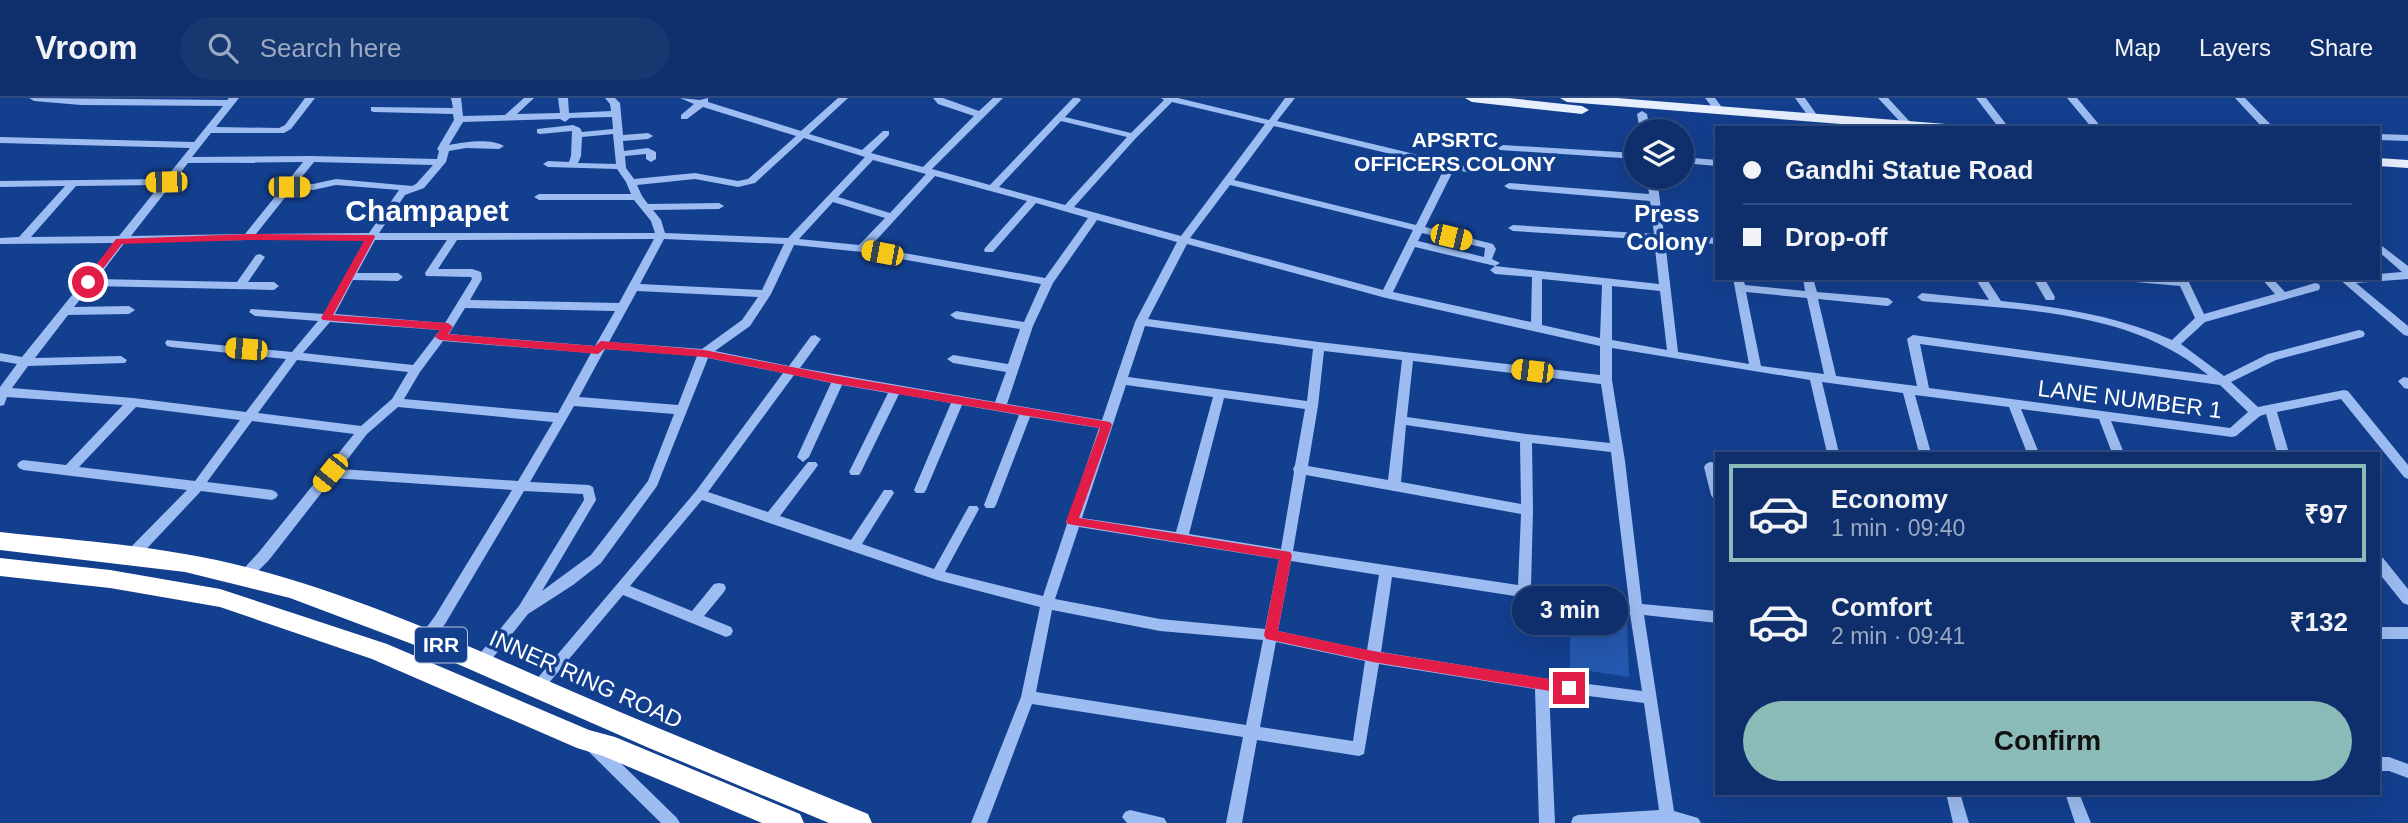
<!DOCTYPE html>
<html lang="en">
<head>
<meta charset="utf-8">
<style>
	:root { --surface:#0e2f6b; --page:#173771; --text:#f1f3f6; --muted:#9ba9c1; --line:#2e4a7e; --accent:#8bbbb9 }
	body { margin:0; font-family:Arial,sans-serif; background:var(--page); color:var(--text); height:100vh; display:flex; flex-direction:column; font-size:26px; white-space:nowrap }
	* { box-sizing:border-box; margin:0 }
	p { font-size:23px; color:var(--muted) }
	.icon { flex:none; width:38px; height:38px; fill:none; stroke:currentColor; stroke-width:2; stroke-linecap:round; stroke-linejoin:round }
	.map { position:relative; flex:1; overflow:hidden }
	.panel { position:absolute; left:1715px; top:354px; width:665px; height:343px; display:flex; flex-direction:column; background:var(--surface); border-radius:0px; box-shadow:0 7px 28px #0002,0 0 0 2px var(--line) }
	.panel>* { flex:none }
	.guide { position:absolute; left:1715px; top:28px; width:665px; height:154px; border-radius:0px; box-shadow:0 7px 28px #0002,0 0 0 2px var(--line); display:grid; align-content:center; height:154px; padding:0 28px; background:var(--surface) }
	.buttons { position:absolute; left:1624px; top:21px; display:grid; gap:14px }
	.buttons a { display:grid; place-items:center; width:70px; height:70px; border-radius:50%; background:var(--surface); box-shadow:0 7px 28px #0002,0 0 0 2px var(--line); font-size:35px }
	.end { position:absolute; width:32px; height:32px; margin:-16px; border:9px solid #e11d48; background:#fff; box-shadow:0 0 0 4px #fff }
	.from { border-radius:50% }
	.bubble { position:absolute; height:49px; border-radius:24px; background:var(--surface); box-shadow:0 7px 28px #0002,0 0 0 2px var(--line); font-size:23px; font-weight:700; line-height:49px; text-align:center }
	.car { position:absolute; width:21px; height:42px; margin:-21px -10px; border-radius:9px; box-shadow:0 0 5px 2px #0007; background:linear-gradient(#f5c518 24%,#345 0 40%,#f5c518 0 76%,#345 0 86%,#f5c518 0) }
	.guide b { display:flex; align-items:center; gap:24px; height:66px; font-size:26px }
	.guide b+b { border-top:2px solid var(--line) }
	.guide i { width:18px; height:18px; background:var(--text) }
	ul { padding:12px 0 0; list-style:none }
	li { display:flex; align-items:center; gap:21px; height:98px; margin:0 14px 10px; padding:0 14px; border:4px solid transparent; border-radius:0px }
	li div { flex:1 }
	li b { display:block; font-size:26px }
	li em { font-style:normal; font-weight:700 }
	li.current { border-color:var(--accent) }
	li>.icon { width:63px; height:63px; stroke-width:1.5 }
	.button { display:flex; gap:14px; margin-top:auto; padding:14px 28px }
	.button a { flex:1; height:80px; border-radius:42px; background:var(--accent); color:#111; font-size:28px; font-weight:700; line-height:80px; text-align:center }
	header { display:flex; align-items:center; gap:42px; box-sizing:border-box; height:98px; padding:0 35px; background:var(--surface); border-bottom:2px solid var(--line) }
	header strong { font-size:33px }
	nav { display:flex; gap:38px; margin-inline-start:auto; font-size:24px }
	.search { width:490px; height:63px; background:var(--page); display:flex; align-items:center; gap:18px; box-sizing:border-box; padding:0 24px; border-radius:38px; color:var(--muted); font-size:26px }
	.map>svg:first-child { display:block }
</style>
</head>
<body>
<header>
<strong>Vroom</strong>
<div class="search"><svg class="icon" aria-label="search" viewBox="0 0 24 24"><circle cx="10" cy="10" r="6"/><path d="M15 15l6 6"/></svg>Search here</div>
<nav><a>Map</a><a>Layers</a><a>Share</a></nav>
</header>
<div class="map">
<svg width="2408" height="725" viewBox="0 0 2408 725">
	<rect width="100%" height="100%" fill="#133f8f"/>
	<path fill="#2457ae" d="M1570 517 1627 525 1629 579 1570 570Z"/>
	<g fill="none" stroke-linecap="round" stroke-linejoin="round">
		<path fill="#9dbcf1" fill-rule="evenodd" d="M29 0 227 2 229 0H239L216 29 279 30 285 27 305 0H315L291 31 284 35H211L192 59 311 58 437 61 439 53 437 51 454 22 453 16 374 14 371 13V9L453 10 451 0H461L463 18 505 17 524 0H534L517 16 560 15 558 0H568L569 15 611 13 610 6 605 0H615L620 5 623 37 648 35 653 38 648 41 623 43 624 53 648 50 656 54V61L651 64 646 61V56L625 58 626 70 634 81 695 75 738 83 748 81 796 38 703 9 687 21H681V17L694 6 680 0 700 2 708 0V4L801 33 838 0H848L809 36 862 52 883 33H889V37L871 55 923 69 974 18 938 6 933 0H943L979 13 993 0H1003L932 71 990 87 1073 0H1079L1081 2 1065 19 1131 35 1164 2 1161 0H1178L1269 22 1285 0H1295L1277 23 1477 71 1479 73 1474 76 1454 71 1425 129 1493 146 1496 151 1492 161 1500 165 1495 168 1659 186 1654 142 1513 133 1508 130 1513 127 1654 136 1650 103 1509 91 1504 88 1509 85 1649 96 1647 79H1657L1664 136 1717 140V146L1665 143 1678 254 1749 266 1733 180H1743L1745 187 1805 193 1803 180H1813L1817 194 1888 200 1893 204 1888 208 1818 201 1836 278 1917 288 1907 241 1913 237 2208 277C2129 211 2019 212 1922 203L1917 199 1922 195 1989 202 1975 180H1986L2001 203C2060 209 2117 218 2172 242L2195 220 2180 188 2135 184 2130 180H2187L2204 216 2275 196 2261 180H2272L2285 194 2315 185 2319 186 2320 189 2319 192 2205 224 2181 246 2224 278 2268 256 2359 232 2363 233 2365 236 2363 239 2276 262 2231 284 2258 309 2344 292 2348 293 2408 367V381L2404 379 2341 301 2277 314 2289 355H2277L2266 316 2260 318 2236 338 2232 339 2111 323 2124 355H2112L2099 321 2021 311 2039 355H2027L2009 309 1915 297 1931 355H1919L1903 295 1822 284 1839 355H1827L1810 282 1612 250V282L1625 363 1642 506 1717 513V525L1644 517 1674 713 1698 720 1701 725H1571L1573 719 1578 717 1659 712 1644 605 1549 593 1555 725H1539L1535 591 1379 566 1364 656 1359 658 1257 642 1242 725H1226L1243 639 1032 606 987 725H971L1021 599 1040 509 937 482 702 402 630 488 692 513 714 486 719 485 724 486 726 490 724 494 704 518 731 529 733 533 731 537 726 539 721 537 623 497 542 593 537 595 532 593 530 589 696 393 783 275 708 260 657 388 601 465 573 487 528 516 487 567 482 569 477 567 475 563 477 559 519 508 584 402 583 396 524 393 445 526C438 534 432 549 420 545L418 541 435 518 512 392 333 380 269 462 249 482 244 483 239 482 237 478 259 454 354 336 252 323 207 384 272 392 276 394 278 397 276 400 272 402 201 393 137 461H127L125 457 127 453 187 392 23 372 19 370 17 367 19 364 23 362 66 367 123 307 7 299 4 307 0 308V289L17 266 0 263V255L22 259 114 145 0 146V140L19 139 65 88 0 89V83L165 81 190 50 0 45V39L194 44 223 8 81 7 34 3ZM1172 4 1265 26 1181 138 1074 109 1136 40ZM612 19 613 31 582 34 580 30 573 27 537 31V35L540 36 572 33 571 58 569 64 548 63 543 66 548 69 617 71 626 84 631 96H539L534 99 539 102H634L651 123 655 135H379L405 97 424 90 446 64 449 53 466 50 499 51 504 48C490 40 465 44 449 47L463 24 560 21 565 24 570 20ZM1061 23 1127 39 1065 107 999 89ZM1274 28 1445 69 1416 127 1234 82ZM613 36 616 66 578 65 581 58 582 39ZM804 40 865 59 788 140 665 135 661 122 653 112 719 111 724 108 719 105 648 106 642 98 637 87 695 81 738 89 755 85ZM873 62 926 76 890 115 838 99ZM303 64 245 136 131 138 188 65ZM314 64 433 67 416 86 412 88 336 81 313 86H296ZM935 78 1027 103 985 150 984 152 985 154H993L1036 105 1088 120 1045 180 870 149ZM160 87 119 138 31 139 76 88ZM336 87 399 92 369 135 256 136 291 92H313ZM1230 87 1413 132 1383 192 1190 140ZM833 104 885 120 859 147 799 141ZM1097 122 1177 144 1135 224 1102 322 1007 306 1033 228 1053 185ZM1422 135 1485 150 1484 159 1418 143ZM654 141 619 205 470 202 482 181 481 174 472 171H438L457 142ZM664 141 784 146 762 192 640 186ZM248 142H365L324 216 251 211 249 214 255 218 318 223 292 254 167 242 165 245 167 248 171 249 286 261 246 314 133 300 12 290 28 268 125 265 127 262 121 258 35 260 68 217 129 216 135 212 129 208 74 209 91 188 274 192 279 188 274 184H248L265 159 260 156 256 157 237 184 97 181 125 144ZM375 142H447L425 175 426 178 471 179 472 181 445 225 335 216 353 182 398 183 403 179 398 175H357ZM1187 146 1386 200 1600 248V277L1319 244 1148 221ZM794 147 862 154 1041 186 1024 224 956 213 950 217 956 221 1020 231 1008 266 953 257 947 261 953 265 1006 274 995 304 800 270 821 241 815 237 811 238 789 268 715 253 750 228 771 196ZM1415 149 1495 168 1490 172 1495 176 1532 179 1531 224 1393 194ZM1542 181 1602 187 1600 240 1542 227ZM1612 188 1660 193 1667 252 1612 242ZM637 193 758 199 742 222 702 251 609 244ZM1746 194 1807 200 1824 276 1761 268ZM465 210 615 213 595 248 449 236ZM330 224 440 232 413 267 303 255ZM1145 228 1313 251 1307 303 1128 279ZM443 243 591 255 558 315 404 301 420 274ZM1920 246 2220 287 2248 314 2230 330 1929 290ZM605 251 697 258 678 307 579 299ZM1324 253 1402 262 1388 382 1308 368 1318 308ZM297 262 408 274 392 301 361 328 258 315ZM1413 263 1601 286 1610 345 1526 336 1407 319ZM794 277 831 285 797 359 803 364 809 359 842 287 888 295 849 374 851 377H859L861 374 899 296 951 305 914 392 916 395H924L926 392 962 307 1019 317 984 407 986 410H994L996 407 1030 319 1099 330 1069 419 1066 423 1067 426 1043 498 945 474 979 411 977 408H969L934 471 862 446 892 398 894 395 892 392H884L851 442 780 418 816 370 818 367 816 364H808L768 414 708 394ZM1126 287 1213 299 1176 434 1082 420ZM1224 300 1305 311 1295 367 1293 371 1294 374 1281 451 1189 436ZM574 308 674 316 648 383 591 457 542 493 596 402 593 389 589 387 530 384ZM136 309 240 322 195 383 79 369ZM398 309 553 324 518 383 340 371 367 336ZM1406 327 1520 344 1521 406 1401 384ZM1532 345 1611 354 1629 504 1531 489 1533 412ZM1306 377 1521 416 1518 487 1293 453ZM1079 429 1279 461 1265 531 1160 521 1055 501ZM1291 463 1379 477 1367 552 1278 533ZM1392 479 1630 516 1642 593 1542 580 1381 554ZM1052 512 1160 533 1263 542 1246 627 1036 594ZM1276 544 1365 563 1353 643 1260 629Z
			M1705 0H1715L1724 12 1722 14H1716Z
			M1795 0H1805L1819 20 1817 22H1811Z
			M1878 0H1888L1911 25V29H1905Z
			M1976 0H1986L2009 30H1999Z
			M2067 0H2077L2102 30H2092Z
			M2235 0H2245L2274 30H2263Z
			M1642 13 1647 16 1650 33H1640L1637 16Z
			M2378 36 2408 37V43L2378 42Z
			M1503 47 1636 55V61L1500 52 1498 50Z
			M1682 59 1717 62V68L1682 65Z
			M2382 148 2408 168V181L2356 185 2408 228V238L2404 237 2338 180H2378V176L2402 174 2378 153V149Z
			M2033 180H2044L2055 199 2054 202H2046Z
			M2404 279 2408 280V291L2404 290 2398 283Z
			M1710 364 1717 365V402L1713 400 1711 397 1704 369 1706 366Z
			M2378 459 2383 460 2408 491V507L2403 505 2378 474Z
			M2378 529H2408V541H2378Z
			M592 640 597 642 677 720 680 725H661L587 652 585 647 587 642Z
			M2378 659H2389L2408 666V680L2389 673H2378Z
			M1946 695H1960L1969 725H1953Z
			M2065 695H2079L2091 725H2075Z
			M1130 712 1164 720 1167 725H1127L1122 719 1125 714Z"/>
		<path fill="#e7efff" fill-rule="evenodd" d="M1465 0H1509L1582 8 1589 12 1582 16 1472 4Z
			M1560 0H1617L1946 26 1953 30H1891L1567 4Z
			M2378 60 2408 62V70L2378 68Z"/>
		<path fill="#fff" fill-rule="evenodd" d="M0 434C82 443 165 448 246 469 360 498 468 548 576 595 673 637 770 676 868 716L872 725H829L649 650 412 546 290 500 185 474 0 452Z
			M0 460 110 472 220 491 387 546 589 632 615 639 800 716 804 725H762L603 658 577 650 372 561 220 509 110 490 0 478Z"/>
	</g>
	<path fill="#e11d48" d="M248 136 374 137 375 139 333 217 448 225 453 229 448 236 595 248 601 243 704 252 838 278 1110 324 1112 327 1079 420 1290 454 1292 457 1278 533 1373 553 1569 584 1575 590 1569 596 1373 564 1266 541 1264 537 1279 461 1068 426 1066 423 1100 330 838 286 704 259 604 251 598 256 440 242 435 239 440 232 323 222 321 220 364 143 248 142 122 146 91 186 83 184 116 141Z"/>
	<g text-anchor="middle" stroke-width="7" stroke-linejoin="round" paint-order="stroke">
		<g font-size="21" font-weight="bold" fill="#fff" stroke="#133f8f">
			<text x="1455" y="49">APSRTC<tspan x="1455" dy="24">OFFICERS COLONY</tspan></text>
		</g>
		<rect fill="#133f8f" stroke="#b8c5dd" stroke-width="2" x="415" y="529.5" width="52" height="35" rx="5"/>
		<g font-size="21" font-weight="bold" fill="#fff">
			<text x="441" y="554">IRR</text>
		</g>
		<g font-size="23" fill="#fff" stroke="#133f8f">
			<text transform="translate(2130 301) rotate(7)" y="8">LANE NUMBER 1</text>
			<text transform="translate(586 581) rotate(24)" y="8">INNER RING ROAD</text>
		</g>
		<g font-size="24" font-weight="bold" fill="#fff" stroke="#133f8f">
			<text x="1667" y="124">Press<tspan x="1667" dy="28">Colony</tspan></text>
		</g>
		<g font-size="30" font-weight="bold" fill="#fff" stroke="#133f8f">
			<text x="427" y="123">Champapet</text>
		</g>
	</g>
</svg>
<div class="buttons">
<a><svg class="icon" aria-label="layers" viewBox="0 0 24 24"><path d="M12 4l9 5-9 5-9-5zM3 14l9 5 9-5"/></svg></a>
</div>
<i class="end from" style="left:88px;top:184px"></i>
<i class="end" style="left:1569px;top:590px"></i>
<div class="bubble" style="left:1512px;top:488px;width:116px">3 min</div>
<i class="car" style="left:166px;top:84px;rotate:269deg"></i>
<i class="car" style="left:289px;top:89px;rotate:90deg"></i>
<i class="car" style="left:1451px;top:139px;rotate:103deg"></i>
<i class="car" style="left:882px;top:155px;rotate:281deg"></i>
<i class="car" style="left:246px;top:251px;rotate:275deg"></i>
<i class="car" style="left:1532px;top:273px;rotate:277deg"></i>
<i class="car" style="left:330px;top:375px;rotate:219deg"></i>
<div class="guide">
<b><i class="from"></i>Gandhi Statue Road</b>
<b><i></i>Drop-off</b>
</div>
<section class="panel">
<ul>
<li class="current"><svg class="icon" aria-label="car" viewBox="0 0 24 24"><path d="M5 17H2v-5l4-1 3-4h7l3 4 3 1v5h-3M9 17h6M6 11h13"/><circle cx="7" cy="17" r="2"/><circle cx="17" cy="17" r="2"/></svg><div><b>Economy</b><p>1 min · 09:40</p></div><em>₹97</em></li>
<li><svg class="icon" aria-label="car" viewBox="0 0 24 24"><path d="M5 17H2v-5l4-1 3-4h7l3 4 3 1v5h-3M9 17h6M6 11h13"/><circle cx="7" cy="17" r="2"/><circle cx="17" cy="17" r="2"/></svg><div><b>Comfort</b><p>2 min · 09:41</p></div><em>₹132</em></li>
</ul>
<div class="button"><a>Confirm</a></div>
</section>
</div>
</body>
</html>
